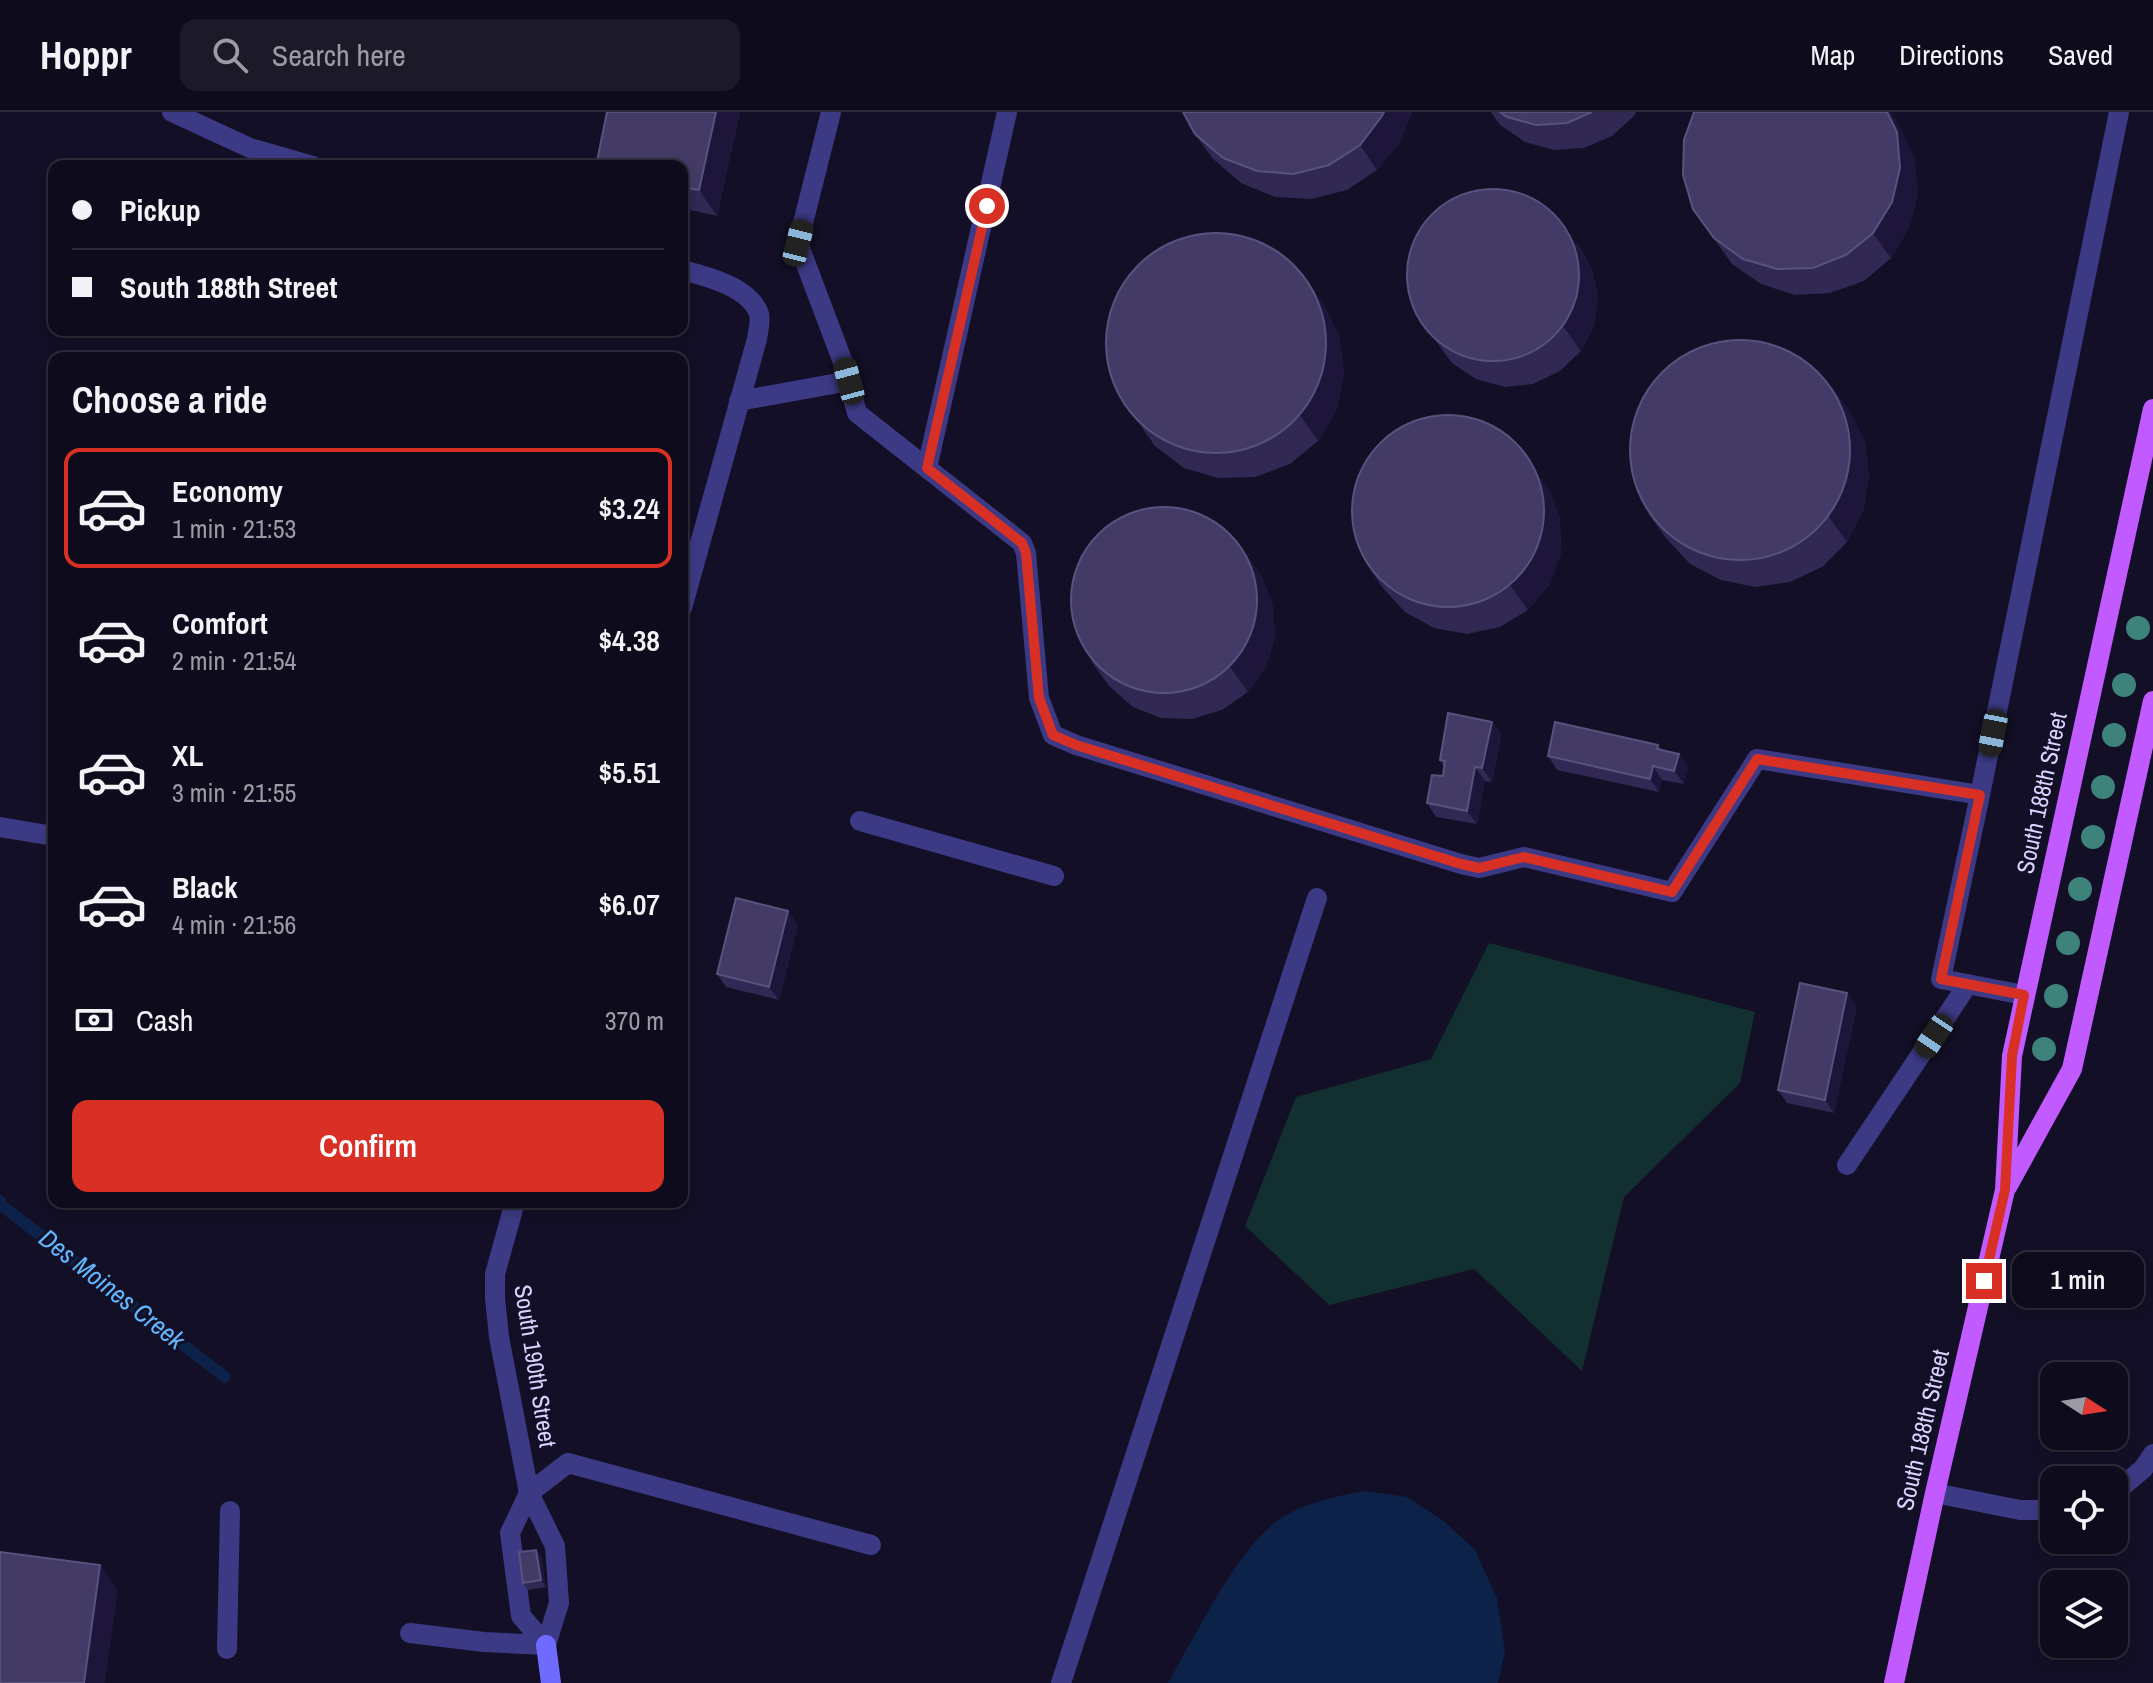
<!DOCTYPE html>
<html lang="en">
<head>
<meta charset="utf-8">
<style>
	:root { --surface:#0e0b1c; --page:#1c1929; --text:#f1f3f6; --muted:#9b9ba3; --line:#2e2b3b; --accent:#d93025 }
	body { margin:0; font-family:"Archivo Narrow",sans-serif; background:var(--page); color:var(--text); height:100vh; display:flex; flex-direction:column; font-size:30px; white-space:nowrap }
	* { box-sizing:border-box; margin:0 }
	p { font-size:26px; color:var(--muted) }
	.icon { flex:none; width:44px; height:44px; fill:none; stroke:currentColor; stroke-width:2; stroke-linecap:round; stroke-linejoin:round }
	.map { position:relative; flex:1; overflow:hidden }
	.panel { position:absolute; left:48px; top:240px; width:640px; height:856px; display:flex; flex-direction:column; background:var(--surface); border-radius:16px; box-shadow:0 4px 12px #0003,0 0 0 2px var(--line) }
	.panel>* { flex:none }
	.banner { position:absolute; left:48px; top:48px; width:640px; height:176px; border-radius:16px; box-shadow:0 4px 12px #0003,0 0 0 2px var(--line); display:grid; align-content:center; height:176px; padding:0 24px; background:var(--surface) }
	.needle { width:52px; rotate:102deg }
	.buttons { position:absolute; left:2040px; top:1250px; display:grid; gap:16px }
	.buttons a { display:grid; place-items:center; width:88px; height:88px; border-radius:16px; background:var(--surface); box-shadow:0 4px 12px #0003,0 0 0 2px var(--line); font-size:40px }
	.end { position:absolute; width:36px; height:36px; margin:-18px; border:10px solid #d93025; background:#fff; box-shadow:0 0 0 4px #fff }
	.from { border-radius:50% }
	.bubble { position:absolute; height:56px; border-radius:16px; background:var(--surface); box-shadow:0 4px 12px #0003,0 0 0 2px var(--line); font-size:26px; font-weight:600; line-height:56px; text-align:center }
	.car { position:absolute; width:24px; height:48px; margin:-24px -12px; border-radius:10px; box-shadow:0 0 6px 2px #0007; background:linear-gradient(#222 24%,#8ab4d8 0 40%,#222 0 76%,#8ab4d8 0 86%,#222 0) }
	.banner b { display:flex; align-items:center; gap:28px; height:76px; font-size:30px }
	.banner b+b { border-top:2px solid var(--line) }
	.banner i { width:20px; height:20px; background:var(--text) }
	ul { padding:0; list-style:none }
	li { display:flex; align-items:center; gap:24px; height:120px; margin:0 16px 12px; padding:0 8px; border:4px solid transparent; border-radius:16px }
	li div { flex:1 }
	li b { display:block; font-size:30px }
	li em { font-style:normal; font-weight:600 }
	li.active { border-color:var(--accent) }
	li>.icon { width:72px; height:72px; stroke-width:1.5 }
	h2 { padding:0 24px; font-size:36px; line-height:96px }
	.pay { display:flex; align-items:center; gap:20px; height:88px; padding:0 24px; font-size:30px }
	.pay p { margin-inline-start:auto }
	.cta { display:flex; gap:16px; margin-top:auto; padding:16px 24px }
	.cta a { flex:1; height:92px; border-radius:16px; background:var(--accent); color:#fff; font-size:32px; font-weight:600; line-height:92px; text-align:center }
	header { display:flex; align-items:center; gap:48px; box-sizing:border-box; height:112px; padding:0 40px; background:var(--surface); border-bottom:2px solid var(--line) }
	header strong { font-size:38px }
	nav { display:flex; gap:44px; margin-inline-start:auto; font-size:28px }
	.search { width:560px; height:72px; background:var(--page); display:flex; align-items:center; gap:20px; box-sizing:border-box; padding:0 28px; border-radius:16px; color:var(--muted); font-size:30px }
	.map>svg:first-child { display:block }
</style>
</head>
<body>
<header>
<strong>Hoppr</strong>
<div class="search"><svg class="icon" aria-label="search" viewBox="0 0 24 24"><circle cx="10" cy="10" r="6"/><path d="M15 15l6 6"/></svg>Search here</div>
<nav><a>Map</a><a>Directions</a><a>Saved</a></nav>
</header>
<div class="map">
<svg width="2153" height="1571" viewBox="0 0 2153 1571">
	<rect width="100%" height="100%" fill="#130f26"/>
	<path fill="#12302f" d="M1489 831 1755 900 1740 971 1624 1085 1582 1259 1474 1157 1329 1193 1245 1114 1296 985 1431 947Z"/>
	<path fill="#0c2248" d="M1365 1379 1407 1385 1444 1409 1475 1438 1497 1486 1505 1540 1498 1571H1168C1195 1525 1239 1432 1283 1405 1308 1390 1336 1384 1365 1379Z"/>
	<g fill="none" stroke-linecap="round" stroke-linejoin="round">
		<path stroke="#0c2248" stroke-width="12" d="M0 1089 1 1093 225 1265"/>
		<path stroke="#3d3a85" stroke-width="20" d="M172 0 250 36 313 54
			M831 0 798 131 844 253 857 301 1022 431 1026 441 1039 586 1053 623 1076 633 1461 752 1479 756 1524 745 1672 780 1757 647 1980 683 1941 867 2024 883
			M682 158C706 164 750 175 759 202 761 209 758 220 757 227L682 496
			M739 289 849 269
			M927 356 1007 0
			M1980 683 2119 0
			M860 709 1054 764
			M0 715 54 724
			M1847 1053 1968 872
			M515 1090 495 1162V1186L499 1225 529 1381 568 1351 871 1433
			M529 1381 555 1434 559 1491 546 1533 521 1504 510 1421Z
			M1935 1381 2020 1398H2054
			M2114 1381 2143 1357 2153 1342
			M410 1521 484 1530 546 1533
			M227 1537 230 1399
			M1061 1571 1317 786"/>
		<path stroke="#6f6bff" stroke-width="20" d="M546 1533 551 1571"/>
		<path stroke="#c25bff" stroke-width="20" d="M2007 1075 2072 957 2153 589
			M1894 1571 1935 1381 2005 1078 2012 944 2153 297"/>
	</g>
	<g fill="#3d827b">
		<circle cx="2138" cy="516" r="12"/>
		<circle cx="2124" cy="573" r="12"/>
		<circle cx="2114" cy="623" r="12"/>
		<circle cx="2103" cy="675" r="12"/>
		<circle cx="2093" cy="725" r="12"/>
		<circle cx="2080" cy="777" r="12"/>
		<circle cx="2068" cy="831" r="12"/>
		<circle cx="2056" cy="884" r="12"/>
		<circle cx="2044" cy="937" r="12"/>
	</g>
	<path fill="#312854" d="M607 0H740L717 104 682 96V54Z
		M1183 0H1412L1400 30 1377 58 1347 78 1311 87 1275 85 1241 71 1213 47 1195 22Z
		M1491 0H1636L1635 3 1612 24 1584 36 1554 38 1525 30 1500 13Z
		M1694 0H1890L1899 13 1914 46 1918 81 1909 116 1891 146 1864 169 1830 181 1795 183 1761 172 1732 152 1693 97Z
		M1577 132 1591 155 1598 184 1594 213 1581 239 1560 259 1533 272 1505 275 1476 267 1452 251 1416 202Z
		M1323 191 1339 224 1344 261 1337 297 1318 329 1290 352 1255 365 1218 366 1184 356 1155 334 1117 280Z
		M1849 298 1865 330 1869 365 1863 399 1847 430 1822 455 1790 470 1755 475 1721 468 1690 452 1666 426 1648 401Z
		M1550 379 1560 407 1561 441 1550 472 1528 498 1500 515 1467 522 1434 516 1405 500 1382 475 1365 449Z
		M1244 440 1262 465 1273 494 1275 525 1266 555 1248 580 1222 598 1192 607 1161 606 1133 595 1109 574 1091 549Z
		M1492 610 1501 623 1492 670 1485 669 1477 712 1436 705 1427 691 1443 664 1444 655 1440 648Z
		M1658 633 1662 638 1679 642 1688 655 1684 672 1662 668 1659 680 1557 658 1548 644Z
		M788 799 798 813 779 888 726 875 717 862Z
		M1857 894 1834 1001 1787 991 1778 978Z
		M536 1438 541 1444 546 1475 528 1478 523 1471Z"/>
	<path fill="#1d163a" d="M716 0H740L717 104 699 78Z
		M1384 0H1412L1400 30 1377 58 1360 33Z
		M1887 0H1890L1899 13 1914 46 1918 81 1909 116 1891 146 1873 121Z
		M1559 106 1591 155 1598 184 1594 213 1581 239 1563 214Z
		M1305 166 1323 191 1339 224 1344 261 1337 297 1318 329 1300 303Z
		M1831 273 1849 298 1865 330 1869 365 1863 399 1847 430 1829 405Z
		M1532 354 1550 379 1560 407 1561 441 1550 472 1528 498 1510 473Z
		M1244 440 1262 465 1273 494 1275 525 1266 555 1248 580 1230 555Z
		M1492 610 1501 623 1492 670 1482 656Z
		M1679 642 1688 655 1684 672 1674 659Z
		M1653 654 1662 668 1659 680 1650 667Z
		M1475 655 1485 669 1477 712 1467 699Z
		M788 799 798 813 779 888 769 875Z
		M1847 881 1857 894 1834 1001 1825 988Z
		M536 1438 541 1444 546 1475 541 1468Z
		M100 1453 118 1479 105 1571H84Z"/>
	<path fill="#433a66" stroke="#5a527e" stroke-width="2" d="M607 0H716L699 78 682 75V54H596Z
		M1183 0H1384L1382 4 1360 33 1329 53 1293 62 1257 59 1223 46 1195 22Z
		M1500 0H1592L1567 11 1536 13 1507 5Z
		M1694 0H1887L1897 20 1900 56 1892 90 1873 121 1846 143 1813 156 1777 157 1743 147 1714 126 1693 97 1683 63 1684 28Z
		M1407 163a86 86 0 1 1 172 0a86 86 0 1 1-172 0Z
		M1106 231a110 110 0 1 1 220 0a110 110 0 1 1-220 0Z
		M1630 338a110 110 0 1 1 220 0a110 110 0 1 1-220 0Z
		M1352 399a96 96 0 1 1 192 0a96 96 0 1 1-192 0Z
		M1071 488a93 93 0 1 1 186 0a93 93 0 1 1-186 0Z
		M1448 601 1492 610 1482 656 1475 655 1467 699 1427 691 1432 663 1443 664 1445 649 1440 648Z
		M1555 610 1658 633 1657 637 1679 642 1674 659 1653 654 1650 667 1548 644Z
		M736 786 788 799 769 875 717 862Z
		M1800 871 1847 881 1825 988 1778 978Z
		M536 1438 541 1468 523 1471 519 1440Z
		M0 1440 100 1453 84 1571H0Z"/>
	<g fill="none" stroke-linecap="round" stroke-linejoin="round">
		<path stroke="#d93025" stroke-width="10" d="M987 94 927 356 1022 431 1026 441 1039 586 1053 623 1076 633 1461 752 1479 756 1524 745 1672 780 1757 647 1980 683 1941 867 2024 883 2012 944 2005 1078 1984 1169"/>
	</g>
	<g text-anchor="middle" stroke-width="6" stroke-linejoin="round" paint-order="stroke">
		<g font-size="24" fill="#d9d4ff" stroke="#130f26">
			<text transform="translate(2042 681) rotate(-78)" y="8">South 188th Street</text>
			<text transform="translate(535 1254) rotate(81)" y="8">South 190th Street</text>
			<text transform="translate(1923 1318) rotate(-77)" y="8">South 188th Street</text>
		</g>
		<g font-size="26" font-style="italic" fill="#62b6ff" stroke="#130f26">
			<text transform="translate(112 1177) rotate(38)" y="9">Des Moines Creek</text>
		</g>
	</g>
</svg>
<div class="buttons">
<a><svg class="needle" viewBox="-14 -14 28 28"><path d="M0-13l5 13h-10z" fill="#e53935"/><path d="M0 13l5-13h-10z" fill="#9b9ba3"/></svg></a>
<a><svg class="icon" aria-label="locate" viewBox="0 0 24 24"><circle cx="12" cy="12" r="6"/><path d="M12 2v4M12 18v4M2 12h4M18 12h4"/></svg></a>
<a><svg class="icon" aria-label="layers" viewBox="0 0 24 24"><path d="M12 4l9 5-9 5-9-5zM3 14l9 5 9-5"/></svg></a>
</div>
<i class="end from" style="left:987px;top:94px"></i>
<i class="end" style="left:1984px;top:1169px"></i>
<div class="bubble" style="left:2012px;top:1140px;width:132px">1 min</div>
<i class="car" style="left:798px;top:131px;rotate:14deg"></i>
<i class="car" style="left:849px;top:269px;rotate:345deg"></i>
<i class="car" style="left:1993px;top:621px;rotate:191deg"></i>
<i class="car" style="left:1934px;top:924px;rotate:214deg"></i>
<div class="banner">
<b><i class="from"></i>Pickup</b>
<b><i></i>South 188th Street</b>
</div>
<section class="panel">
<h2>Choose a ride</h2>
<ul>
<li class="active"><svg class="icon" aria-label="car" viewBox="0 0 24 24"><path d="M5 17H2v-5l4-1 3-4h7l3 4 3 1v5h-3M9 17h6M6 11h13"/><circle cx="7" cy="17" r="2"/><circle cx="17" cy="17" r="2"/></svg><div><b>Economy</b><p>1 min · 21:53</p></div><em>$3.24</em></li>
<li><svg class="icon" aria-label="car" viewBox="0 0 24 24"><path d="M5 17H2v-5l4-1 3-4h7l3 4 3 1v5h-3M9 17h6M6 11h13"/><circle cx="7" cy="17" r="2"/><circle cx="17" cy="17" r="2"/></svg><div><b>Comfort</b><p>2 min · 21:54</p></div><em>$4.38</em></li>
<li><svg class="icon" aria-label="car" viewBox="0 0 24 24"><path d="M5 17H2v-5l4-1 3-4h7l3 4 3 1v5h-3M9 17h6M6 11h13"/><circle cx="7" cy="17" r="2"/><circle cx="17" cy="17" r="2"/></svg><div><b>XL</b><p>3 min · 21:55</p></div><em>$5.51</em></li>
<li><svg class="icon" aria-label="car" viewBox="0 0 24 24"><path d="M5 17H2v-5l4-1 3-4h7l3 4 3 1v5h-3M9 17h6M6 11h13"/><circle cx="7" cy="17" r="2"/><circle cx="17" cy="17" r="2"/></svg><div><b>Black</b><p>4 min · 21:56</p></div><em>$6.07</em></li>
</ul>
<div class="pay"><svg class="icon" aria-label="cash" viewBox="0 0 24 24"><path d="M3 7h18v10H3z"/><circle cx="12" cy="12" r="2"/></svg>Cash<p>370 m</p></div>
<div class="cta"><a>Confirm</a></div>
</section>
</div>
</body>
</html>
